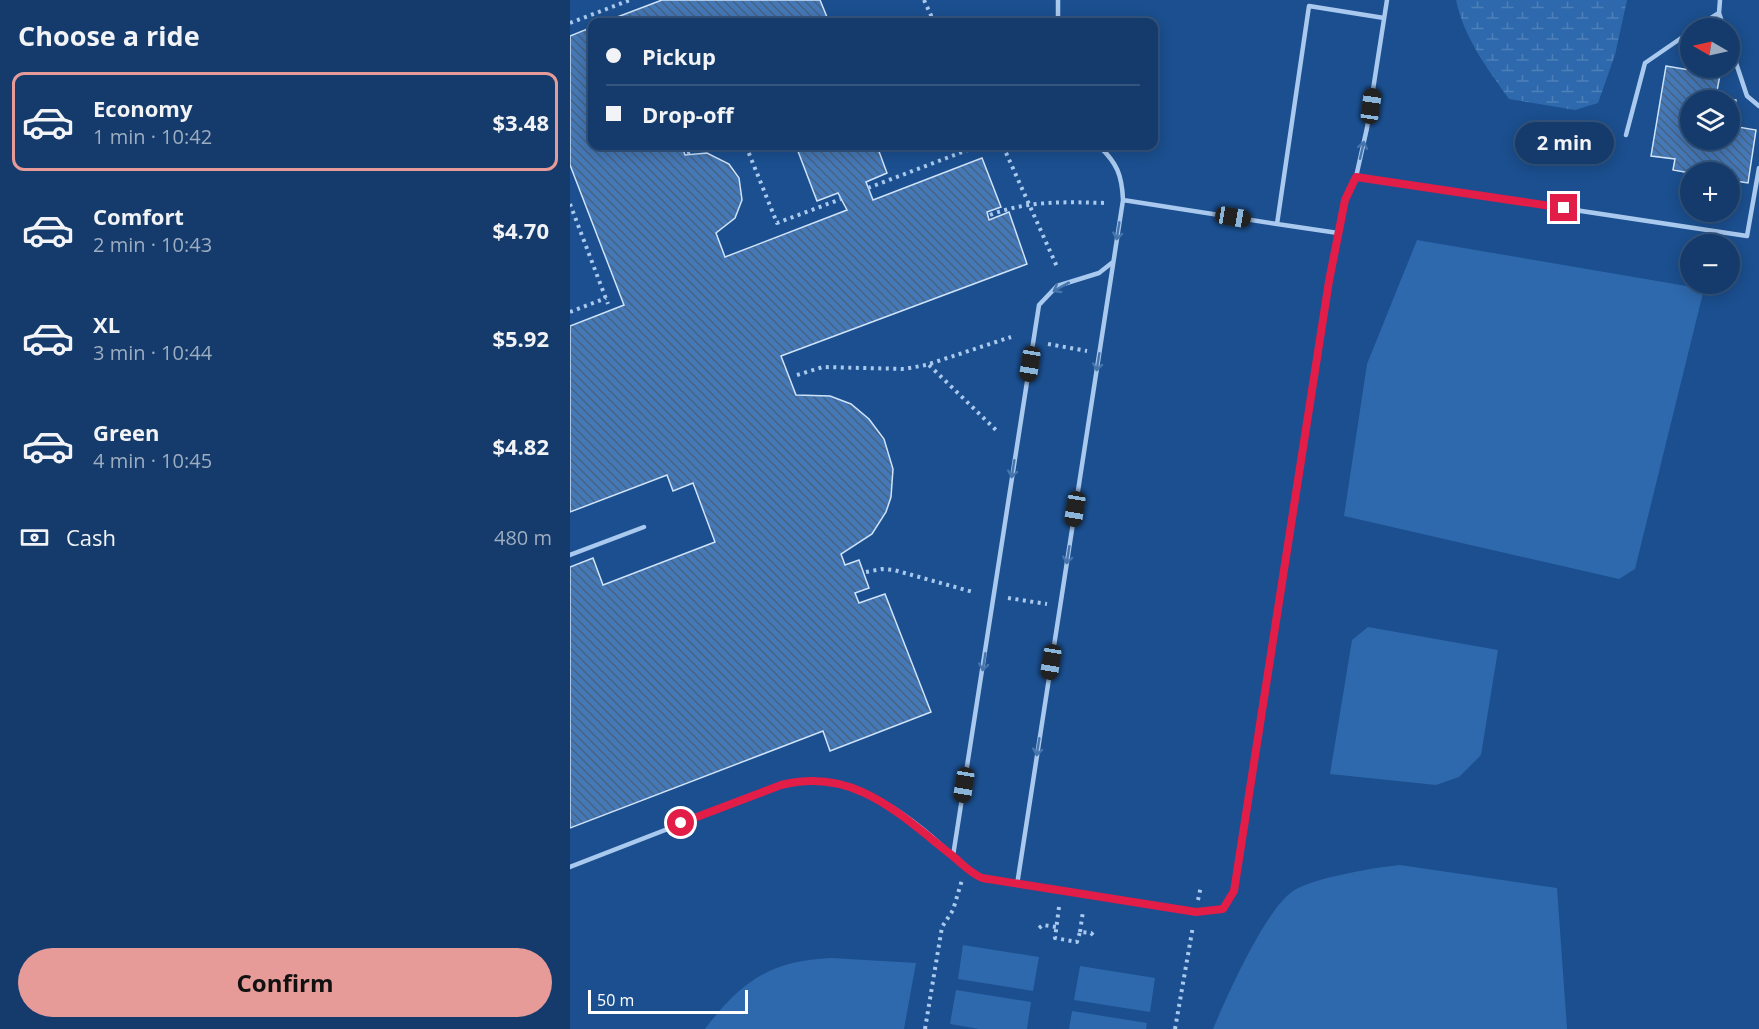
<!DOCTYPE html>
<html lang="en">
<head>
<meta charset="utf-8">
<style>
	:root { --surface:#143b6b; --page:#214673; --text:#f1f3f6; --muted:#9dadc1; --line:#33557e; --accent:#e69b98 }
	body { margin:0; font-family:"Open Sans",sans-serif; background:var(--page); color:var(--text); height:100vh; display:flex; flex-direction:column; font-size:22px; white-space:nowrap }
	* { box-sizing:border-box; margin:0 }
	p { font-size:20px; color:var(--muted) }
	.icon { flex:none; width:33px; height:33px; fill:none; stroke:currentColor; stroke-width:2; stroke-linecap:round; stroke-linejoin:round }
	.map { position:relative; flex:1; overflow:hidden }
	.side { display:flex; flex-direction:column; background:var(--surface); width:570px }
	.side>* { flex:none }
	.banner { position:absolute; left:18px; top:18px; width:570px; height:132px; border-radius:12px; box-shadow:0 3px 15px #0003,0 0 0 2px var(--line); display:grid; align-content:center; height:132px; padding:0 18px; background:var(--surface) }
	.needle { width:39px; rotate:279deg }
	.tools { position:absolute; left:1110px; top:18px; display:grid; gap:12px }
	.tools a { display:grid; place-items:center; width:60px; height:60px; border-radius:50%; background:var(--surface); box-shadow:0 3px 15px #0003,0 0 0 2px var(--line); font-size:30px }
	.scale { position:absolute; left:18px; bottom:15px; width:160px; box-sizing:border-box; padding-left:6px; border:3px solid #fff; border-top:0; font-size:16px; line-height:21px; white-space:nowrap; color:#fff; -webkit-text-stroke:4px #1b4f8f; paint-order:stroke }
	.end { position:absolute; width:27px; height:27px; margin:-14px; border:8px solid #e11d48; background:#fff; box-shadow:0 0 0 3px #fff }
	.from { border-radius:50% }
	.bubble { position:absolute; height:42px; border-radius:21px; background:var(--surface); box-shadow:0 3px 15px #0003,0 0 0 2px var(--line); font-size:20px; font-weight:700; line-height:42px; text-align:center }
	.car { position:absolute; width:18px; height:36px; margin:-18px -9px; border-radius:8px; box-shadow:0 0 4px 2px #0007; background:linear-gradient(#222 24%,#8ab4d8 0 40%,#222 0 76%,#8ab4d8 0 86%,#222 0) }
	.banner b { display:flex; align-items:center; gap:21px; height:57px; font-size:22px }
	.banner b+b { border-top:2px solid var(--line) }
	.banner i { width:15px; height:15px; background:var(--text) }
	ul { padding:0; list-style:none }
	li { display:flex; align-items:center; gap:18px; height:99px; margin:0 12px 9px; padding:0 6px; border:3px solid transparent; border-radius:12px }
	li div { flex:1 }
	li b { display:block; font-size:22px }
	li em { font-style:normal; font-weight:700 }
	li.selected { border-color:var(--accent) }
	li>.icon { width:54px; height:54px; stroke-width:1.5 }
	h2 { padding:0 18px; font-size:27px; line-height:72px }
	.pay { display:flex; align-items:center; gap:15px; height:66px; padding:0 18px; font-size:22px }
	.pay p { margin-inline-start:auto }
	.cta { display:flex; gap:12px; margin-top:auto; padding:12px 18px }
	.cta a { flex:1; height:69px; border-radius:36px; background:var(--accent); color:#111; font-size:24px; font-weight:700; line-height:69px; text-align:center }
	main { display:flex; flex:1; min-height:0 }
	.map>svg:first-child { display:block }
</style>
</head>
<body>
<main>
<section class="side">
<h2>Choose a ride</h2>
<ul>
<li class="selected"><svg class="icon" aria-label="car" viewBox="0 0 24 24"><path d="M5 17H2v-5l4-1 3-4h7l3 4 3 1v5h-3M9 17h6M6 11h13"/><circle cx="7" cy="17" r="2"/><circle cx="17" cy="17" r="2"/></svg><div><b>Economy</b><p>1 min · 10:42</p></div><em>$3.48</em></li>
<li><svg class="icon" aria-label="car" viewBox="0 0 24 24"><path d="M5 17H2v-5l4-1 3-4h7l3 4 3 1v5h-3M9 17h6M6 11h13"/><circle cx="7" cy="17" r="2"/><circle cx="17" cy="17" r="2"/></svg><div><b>Comfort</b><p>2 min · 10:43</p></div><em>$4.70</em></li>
<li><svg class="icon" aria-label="car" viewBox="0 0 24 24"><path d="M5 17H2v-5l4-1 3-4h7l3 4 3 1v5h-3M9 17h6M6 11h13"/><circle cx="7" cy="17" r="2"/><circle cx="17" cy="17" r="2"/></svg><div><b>XL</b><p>3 min · 10:44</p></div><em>$5.92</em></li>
<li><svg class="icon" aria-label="car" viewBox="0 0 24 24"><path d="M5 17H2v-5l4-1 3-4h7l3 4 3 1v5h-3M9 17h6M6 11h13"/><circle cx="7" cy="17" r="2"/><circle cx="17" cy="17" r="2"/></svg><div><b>Green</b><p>4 min · 10:45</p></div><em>$4.82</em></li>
</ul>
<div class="pay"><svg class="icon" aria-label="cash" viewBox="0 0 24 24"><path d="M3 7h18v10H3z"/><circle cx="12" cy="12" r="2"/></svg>Cash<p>480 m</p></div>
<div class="cta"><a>Confirm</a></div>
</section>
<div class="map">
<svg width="1189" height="1029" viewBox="0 0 1189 1029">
	<defs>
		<pattern id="wetland-marsh" width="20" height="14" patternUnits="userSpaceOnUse" patternTransform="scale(1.5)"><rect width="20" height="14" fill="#2e69ad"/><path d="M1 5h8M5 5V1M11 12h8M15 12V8" fill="none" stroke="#4d80b9"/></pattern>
		<pattern id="building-back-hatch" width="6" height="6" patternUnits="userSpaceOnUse" patternTransform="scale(1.5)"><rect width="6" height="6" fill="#4478b7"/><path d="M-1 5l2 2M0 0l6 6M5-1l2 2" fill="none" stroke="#486282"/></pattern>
	</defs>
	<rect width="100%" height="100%" fill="#1b4f8f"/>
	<path fill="url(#wetland-marsh)" d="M886 0H1057L1045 55 1028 103 1005 110 939 99C917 68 894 38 886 0Z"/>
	<path fill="#2e69ad" d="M847 240 1134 289 1065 569 1049 579 774 516 797 364Z
		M798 627 928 650 911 755 889 777 866 785 760 774 782 640Z
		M830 865 987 888 997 1029H643C657 996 695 910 723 891 742 878 807 867 830 865Z
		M393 945 469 957 463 991 388 979Z
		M261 958 346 963 334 1029H135C171 981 200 961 261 958Z
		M510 966 585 978 580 1012 504 1000Z
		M386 990 461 1002 457 1029H409L380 1024Z
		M502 1011 577 1023 576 1029H499Z"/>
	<path fill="url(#building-back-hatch)" stroke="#cfe3fa" stroke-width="1.5" fill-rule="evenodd" d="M92 0H250L259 22H34Z
		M22 27V146H112L115 155 137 153 159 164 169 178 172 200 165 218 146 233 155 257 277 210 268 193 247 201 226 146H307L317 173 296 182 303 200 412 158 431 207 417 212 419 220 439 212 457 264 211 356 226 395 260 396 281 404 299 419 314 439 323 469 321 497 316 512 302 534 271 554 275 565 289 560 299 588 285 593 289 603 315 594 361 712 260 751 253 731 0 828V567L23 558 33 585 145 542 123 483 103 491 97 475 0 512V326L54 305 0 165V36Z
		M1096 66 1150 75 1146 96 1166 100 1162 126 1186 130 1178 183 1160 180V172L1120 173 1103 170 1105 159 1081 156ZM1120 100H1160V140H1120Z"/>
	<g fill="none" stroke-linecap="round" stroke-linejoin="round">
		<path stroke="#a9c9ee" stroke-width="4" stroke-dasharray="3 4.5" stroke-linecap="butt" d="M354 0 364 22
			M0 23 60 0
			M176 146 207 223 271 199
			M433 146 488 269
			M117 153 136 146
			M298 188 408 146
			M0 204 38 304
			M420 215C459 200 496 202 537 203
			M0 312 36 298
			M478 344 517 351
			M359 365 427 431
			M227 375 253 367 334 369 356 365 441 337
			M296 572 312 569 324 570 403 592
			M438 598 477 604
			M628 900 631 886
			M489 907 485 938 507 942 510 932 521 933 526 938
			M469 928 473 925 486 927
			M510 932 513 911
			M355 1029 372 927 383 910 392 880
			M605 1029 623 926"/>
		<path stroke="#a9c9ee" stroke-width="4.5" d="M1149 13 1154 28
			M488 22V0
			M1125 28 1149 13 1150 0
			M1160 45 1177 96 1189 106
			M1056 135 1075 63 1120 32
			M786 177 1177 236 1189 168
			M553 200 707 224 739 6 814 18
			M707 224 768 233
			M0 555 74 527
			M383 856 469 305 487 286 529 273 543 262
			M0 867 211 785C278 768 337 812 383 856 393 865 399 872 412 878L626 913 653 908 664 891 761 266 775 200 786 177 797 128 817 0
			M447 885 553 200C552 175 547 163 529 146"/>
	</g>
	<defs><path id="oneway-shaft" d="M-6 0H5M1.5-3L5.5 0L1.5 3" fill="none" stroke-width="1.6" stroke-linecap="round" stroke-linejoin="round" transform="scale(1.5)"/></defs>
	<g stroke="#4674ac">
		<use href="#oneway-shaft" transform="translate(792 150) rotate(-77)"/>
		<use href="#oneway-shaft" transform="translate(548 231) rotate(99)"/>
		<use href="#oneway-shaft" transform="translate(491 287) rotate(151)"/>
		<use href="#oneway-shaft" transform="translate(528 362) rotate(99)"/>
		<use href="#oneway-shaft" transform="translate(443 469) rotate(99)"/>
		<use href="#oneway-shaft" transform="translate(498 555) rotate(99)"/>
		<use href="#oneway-shaft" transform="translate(414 662) rotate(99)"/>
		<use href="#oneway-shaft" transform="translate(468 747) rotate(99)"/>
	</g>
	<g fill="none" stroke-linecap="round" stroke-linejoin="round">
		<path stroke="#e11d48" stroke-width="8" d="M111 823 211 785C283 767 327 812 379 853 392 863 397 871 412 878L626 912 653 909 664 891 759 281 775 200 786 177 994 208"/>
	</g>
</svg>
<div class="tools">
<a><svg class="needle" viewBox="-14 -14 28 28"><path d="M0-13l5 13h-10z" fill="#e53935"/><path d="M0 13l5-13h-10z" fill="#9dadc1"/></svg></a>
<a><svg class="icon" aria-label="layers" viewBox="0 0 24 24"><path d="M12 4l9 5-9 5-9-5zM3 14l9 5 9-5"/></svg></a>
<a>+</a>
<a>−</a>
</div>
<div class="scale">50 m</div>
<i class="end from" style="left:111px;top:823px"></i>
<i class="end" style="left:994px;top:208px"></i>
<div class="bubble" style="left:945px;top:122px;width:99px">2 min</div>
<i class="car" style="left:801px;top:106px;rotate:8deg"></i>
<i class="car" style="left:663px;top:217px;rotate:99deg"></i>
<i class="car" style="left:460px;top:364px;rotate:189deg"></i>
<i class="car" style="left:505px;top:509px;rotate:189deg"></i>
<i class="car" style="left:481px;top:662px;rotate:189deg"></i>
<i class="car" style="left:394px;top:785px;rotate:189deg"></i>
<div class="banner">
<b><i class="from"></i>Pickup</b>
<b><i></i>Drop-off</b>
</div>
</div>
</main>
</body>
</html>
